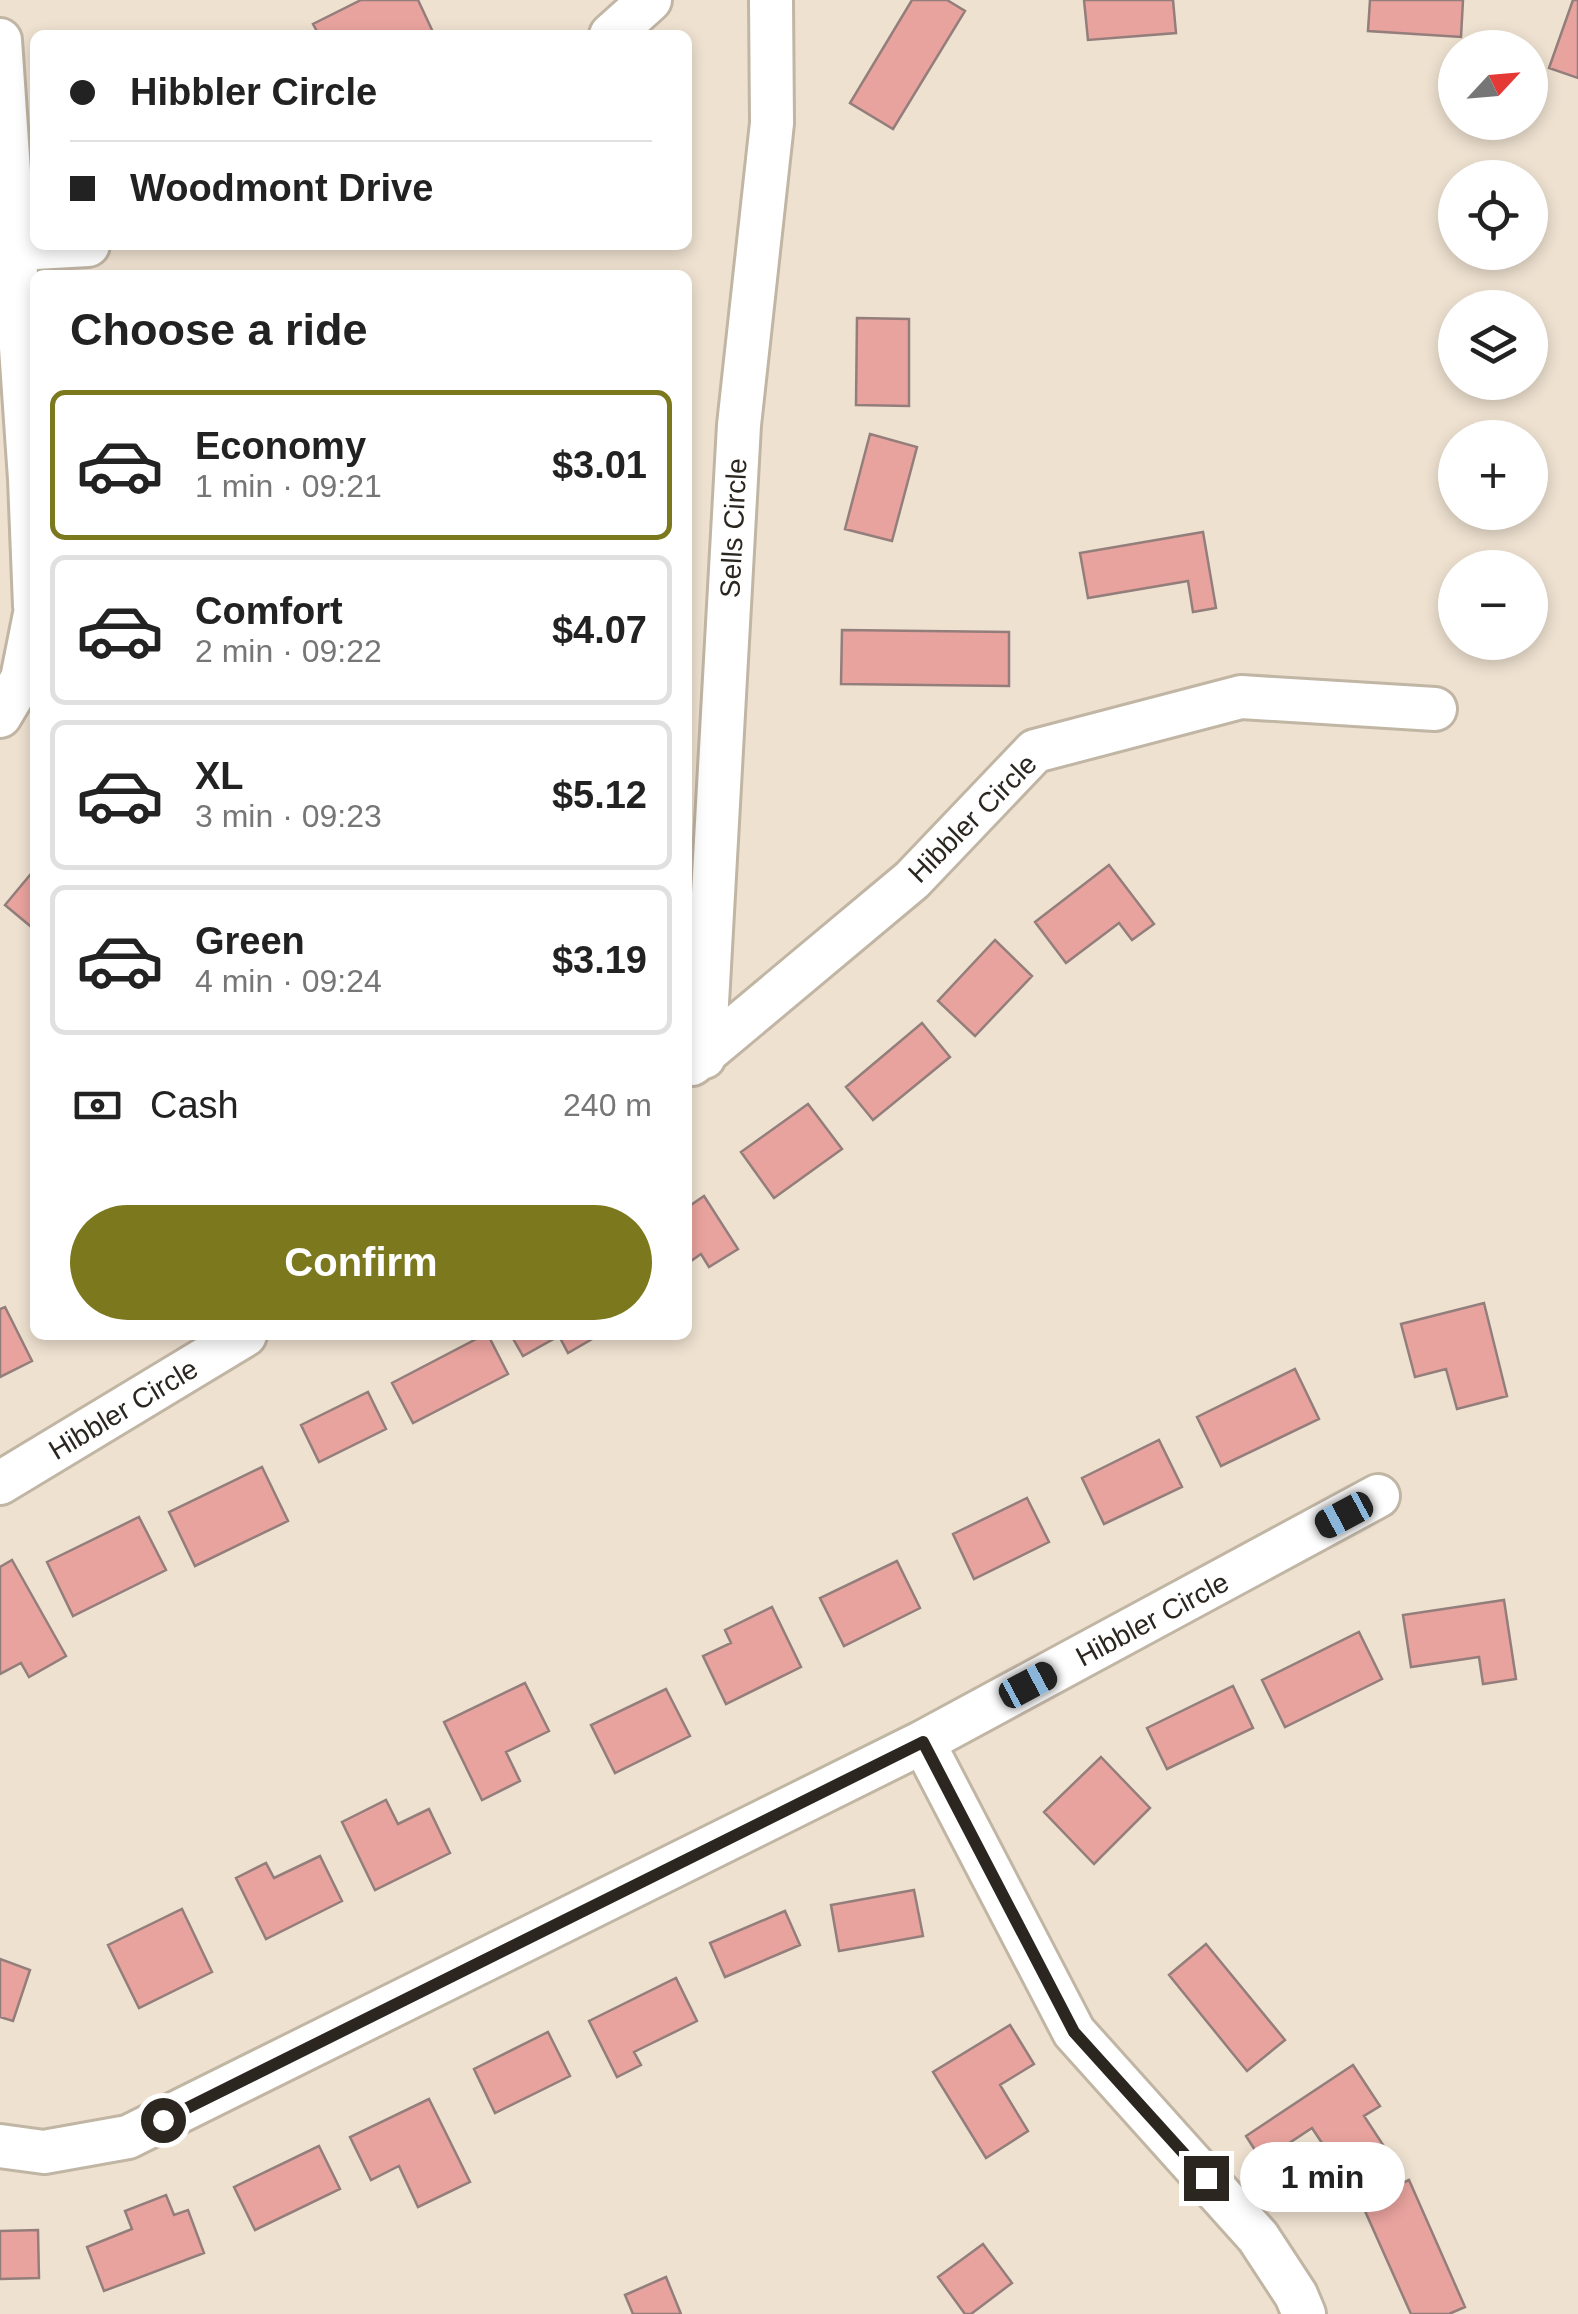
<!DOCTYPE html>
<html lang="en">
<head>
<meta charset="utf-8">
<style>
	:root { --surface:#fff; --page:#f2f2f2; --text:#222; --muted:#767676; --line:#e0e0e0; --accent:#7b781e }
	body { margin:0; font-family:Arial,sans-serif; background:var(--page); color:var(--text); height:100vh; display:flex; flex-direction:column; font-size:38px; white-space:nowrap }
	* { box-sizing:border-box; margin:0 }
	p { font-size:32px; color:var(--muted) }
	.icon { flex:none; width:55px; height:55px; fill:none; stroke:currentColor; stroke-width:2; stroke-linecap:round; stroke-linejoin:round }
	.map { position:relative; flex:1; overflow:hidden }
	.drawer { position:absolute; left:30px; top:270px; width:662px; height:1070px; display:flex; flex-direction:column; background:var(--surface); border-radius:15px; box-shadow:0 5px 15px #0003 }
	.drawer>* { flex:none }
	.top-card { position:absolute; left:30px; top:30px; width:662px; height:220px; border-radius:15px; box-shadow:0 5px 15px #0003; display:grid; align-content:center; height:220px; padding:0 40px; background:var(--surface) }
	.needle { width:65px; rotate:64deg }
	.controls { position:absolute; left:1438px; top:30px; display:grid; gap:20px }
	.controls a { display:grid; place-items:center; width:110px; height:110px; border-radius:50%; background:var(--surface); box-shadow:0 5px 15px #0003; font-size:50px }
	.end { position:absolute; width:45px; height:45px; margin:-22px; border:12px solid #2b2620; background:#fff; box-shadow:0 0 0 5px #fff }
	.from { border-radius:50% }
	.bubble { position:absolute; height:70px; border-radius:35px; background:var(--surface); box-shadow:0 5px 15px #0003; font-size:32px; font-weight:600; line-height:70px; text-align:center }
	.car { position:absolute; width:30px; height:60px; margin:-30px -15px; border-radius:12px; box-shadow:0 0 8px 2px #0007; background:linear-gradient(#222 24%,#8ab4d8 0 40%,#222 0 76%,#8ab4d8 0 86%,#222 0) }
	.top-card b { display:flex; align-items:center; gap:35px; height:95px; font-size:38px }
	.top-card b+b { border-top:2px solid var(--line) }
	.top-card i { width:25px; height:25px; background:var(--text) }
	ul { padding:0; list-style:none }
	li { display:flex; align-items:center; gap:30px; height:150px; margin:0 20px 15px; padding:0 20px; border:5px solid var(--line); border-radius:15px }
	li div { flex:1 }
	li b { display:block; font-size:38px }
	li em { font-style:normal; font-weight:600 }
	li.selected { border-color:var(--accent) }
	li>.icon { width:90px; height:90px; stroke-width:1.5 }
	h2 { padding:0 40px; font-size:45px; line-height:120px }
	.pay { display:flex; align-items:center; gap:25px; height:110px; padding:0 40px; font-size:38px }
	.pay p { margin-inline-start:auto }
	.cta { display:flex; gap:20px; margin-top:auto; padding:20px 40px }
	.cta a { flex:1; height:115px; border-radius:60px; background:var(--accent); color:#fff; font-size:40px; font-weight:600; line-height:115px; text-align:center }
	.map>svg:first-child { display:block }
</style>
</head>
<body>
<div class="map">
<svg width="1578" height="2314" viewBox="0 0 1578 2314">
	<rect width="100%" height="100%" fill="#eee1d0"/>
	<path fill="#e9a39e" stroke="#937e7b" stroke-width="2.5" d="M361 0H418L433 32 426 35H319L313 24Z
		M912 0H947L965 11 893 129 850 103Z
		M1084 0H1173L1176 33 1088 40Z
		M1370 0H1463L1461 37 1368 31Z
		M1573 0H1578V78L1549 68Z
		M857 318 909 319V406L856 405Z
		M870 434 917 447 892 541 845 529Z
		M1203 532 1216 608 1193 612 1188 581 1088 598 1080 553Z
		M842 630 1009 632V686L841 684Z
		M1109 865 1154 924 1132 940 1119 923 1066 963 1035 922Z
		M35 869V930L5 905Z
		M995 940 1032 976 975 1036 938 1001Z
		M922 1023 950 1057 873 1120 846 1087Z
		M808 1104 842 1149 774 1198 741 1152Z
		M704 1196 738 1249 709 1267 701 1254 688 1263V1207Z
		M1484 1303 1507 1396 1457 1409 1446 1369 1415 1377 1401 1324Z
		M5 1307 32 1361 0 1377V1309Z
		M484 1335H488L508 1374 413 1423 392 1383Z
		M511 1335H599L568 1353 559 1336 523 1356Z
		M1295 1369 1319 1419 1221 1466 1197 1417Z
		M368 1392 386 1429 319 1462 301 1425Z
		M1159 1440 1182 1487 1104 1524 1082 1478Z
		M262 1467 288 1521 195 1566 169 1512Z
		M1027 1498 1049 1542 974 1579 953 1534Z
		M139 1517 166 1570 73 1616 47 1562Z
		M12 1560 66 1656 29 1677 21 1663 0 1674V1567Z
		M897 1561 920 1608 844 1646 820 1598Z
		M1504 1600 1516 1679 1483 1684 1479 1657 1411 1667 1403 1615Z
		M772 1607 801 1667 726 1704 703 1656 731 1643 725 1630Z
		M1359 1632 1382 1679 1285 1727 1262 1680Z
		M525 1683 549 1731 506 1752 520 1781 482 1800 444 1722Z
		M1233 1686 1253 1728 1167 1769 1147 1728Z
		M666 1689 690 1736 615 1773 591 1725Z
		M1101 1757 1150 1808 1094 1864 1044 1812Z
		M386 1800 398 1824 429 1809 450 1853 375 1890 342 1822Z
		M320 1856 342 1901 266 1939 236 1878 266 1863 274 1878Z
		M914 1890 923 1936 839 1951 831 1905Z
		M182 1909 212 1972 139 2008 108 1945Z
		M785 1911 800 1945 725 1977 710 1943Z
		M1206 1944 1285 2040 1247 2071 1169 1975Z
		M0 1959 30 1970 13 2021 0 2017Z
		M676 1978 697 2021 634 2052 641 2065 617 2077 589 2021Z
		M1010 2025 1034 2064 1000 2085 1028 2131 986 2158 933 2072Z
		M548 2032 570 2076 495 2113 474 2069Z
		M1353 2065 1380 2106 1364 2116 1387 2151 1346 2179 1312 2128 1262 2161 1246 2136Z
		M429 2099 470 2182 418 2207 399 2166 371 2180 350 2137Z
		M319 2146 340 2189 255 2230 234 2187Z
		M1409 2180 1465 2307 1449 2314H1411L1361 2202Z
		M166 2195 174 2215 188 2210 204 2253 104 2291 87 2247 132 2229 125 2211Z
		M38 2230 39 2278 0 2279V2231Z
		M983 2244 1012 2283 971 2314H965L938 2277Z
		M666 2277 681 2314H633L625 2295Z"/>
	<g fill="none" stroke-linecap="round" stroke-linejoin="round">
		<defs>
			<path id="minor" d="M611 35 650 0
				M0 40 30 479 35 606
				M0 250 88 245
				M0 716 22 679 35 614
				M704 1057 739 425 772 123 771 0
				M692 1064 912 880 1035 751 1241 697 1435 709
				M0 1483 245 1335
				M923 1742 1074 2032 1258 2237 1296 2295 1304 2314
				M0 2146 44 2152 128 2137 923 1742 1378 1496"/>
		</defs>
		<use href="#minor" stroke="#c1b5a4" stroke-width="48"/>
		<use href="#minor" stroke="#fff" stroke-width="42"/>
	</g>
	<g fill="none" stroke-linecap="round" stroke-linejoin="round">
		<path stroke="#2b2620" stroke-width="12" d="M163 2120 923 1742 1074 2032 1206 2178"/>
	</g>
	<g text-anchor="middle" stroke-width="8" stroke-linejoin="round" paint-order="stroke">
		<g font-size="28" fill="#2b2620" stroke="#fff">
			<text transform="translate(733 528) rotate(-87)" y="10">Sells Circle</text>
			<text transform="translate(972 818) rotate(-45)" y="10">Hibbler Circle</text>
			<text transform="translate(123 1409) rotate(-31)" y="10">Hibbler Circle</text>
			<text transform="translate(1152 1619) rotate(-28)" y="10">Hibbler Circle</text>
		</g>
	</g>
</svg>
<div class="controls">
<a><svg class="needle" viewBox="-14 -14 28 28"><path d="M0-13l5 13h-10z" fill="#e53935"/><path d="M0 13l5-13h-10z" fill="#767676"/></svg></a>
<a><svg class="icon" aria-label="locate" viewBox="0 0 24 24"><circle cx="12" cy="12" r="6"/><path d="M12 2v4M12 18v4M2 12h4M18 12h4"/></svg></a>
<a><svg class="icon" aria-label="layers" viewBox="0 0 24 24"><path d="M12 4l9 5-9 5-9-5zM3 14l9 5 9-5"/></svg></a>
<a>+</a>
<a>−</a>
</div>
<i class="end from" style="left:163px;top:2120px"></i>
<i class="end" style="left:1206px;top:2178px"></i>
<div class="bubble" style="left:1240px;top:2142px;width:165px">1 min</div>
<i class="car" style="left:1344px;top:1515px;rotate:242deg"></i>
<i class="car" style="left:1028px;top:1685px;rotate:62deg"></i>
<div class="top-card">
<b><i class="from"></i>Hibbler Circle</b>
<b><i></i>Woodmont Drive</b>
</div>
<section class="drawer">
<h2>Choose a ride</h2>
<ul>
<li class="selected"><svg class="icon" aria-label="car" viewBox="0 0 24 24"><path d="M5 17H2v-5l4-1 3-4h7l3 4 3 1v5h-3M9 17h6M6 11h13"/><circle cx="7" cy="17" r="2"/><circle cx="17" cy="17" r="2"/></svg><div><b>Economy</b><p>1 min · 09:21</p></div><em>$3.01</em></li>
<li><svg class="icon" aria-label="car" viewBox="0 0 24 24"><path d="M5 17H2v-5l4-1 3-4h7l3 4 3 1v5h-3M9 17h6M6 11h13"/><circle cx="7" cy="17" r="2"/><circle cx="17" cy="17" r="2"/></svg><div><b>Comfort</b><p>2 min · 09:22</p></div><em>$4.07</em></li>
<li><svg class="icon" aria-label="car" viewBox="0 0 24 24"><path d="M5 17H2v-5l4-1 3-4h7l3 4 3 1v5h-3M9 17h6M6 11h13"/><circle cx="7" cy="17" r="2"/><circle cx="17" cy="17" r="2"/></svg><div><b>XL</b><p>3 min · 09:23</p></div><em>$5.12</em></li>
<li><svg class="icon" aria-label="car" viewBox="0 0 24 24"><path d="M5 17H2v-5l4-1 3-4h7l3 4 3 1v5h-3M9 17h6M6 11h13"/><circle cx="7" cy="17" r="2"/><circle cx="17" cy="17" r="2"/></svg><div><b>Green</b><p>4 min · 09:24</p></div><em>$3.19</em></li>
</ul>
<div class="pay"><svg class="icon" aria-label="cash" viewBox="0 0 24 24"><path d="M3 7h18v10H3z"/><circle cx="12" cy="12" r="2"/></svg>Cash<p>240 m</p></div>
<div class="cta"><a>Confirm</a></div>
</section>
</div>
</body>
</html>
